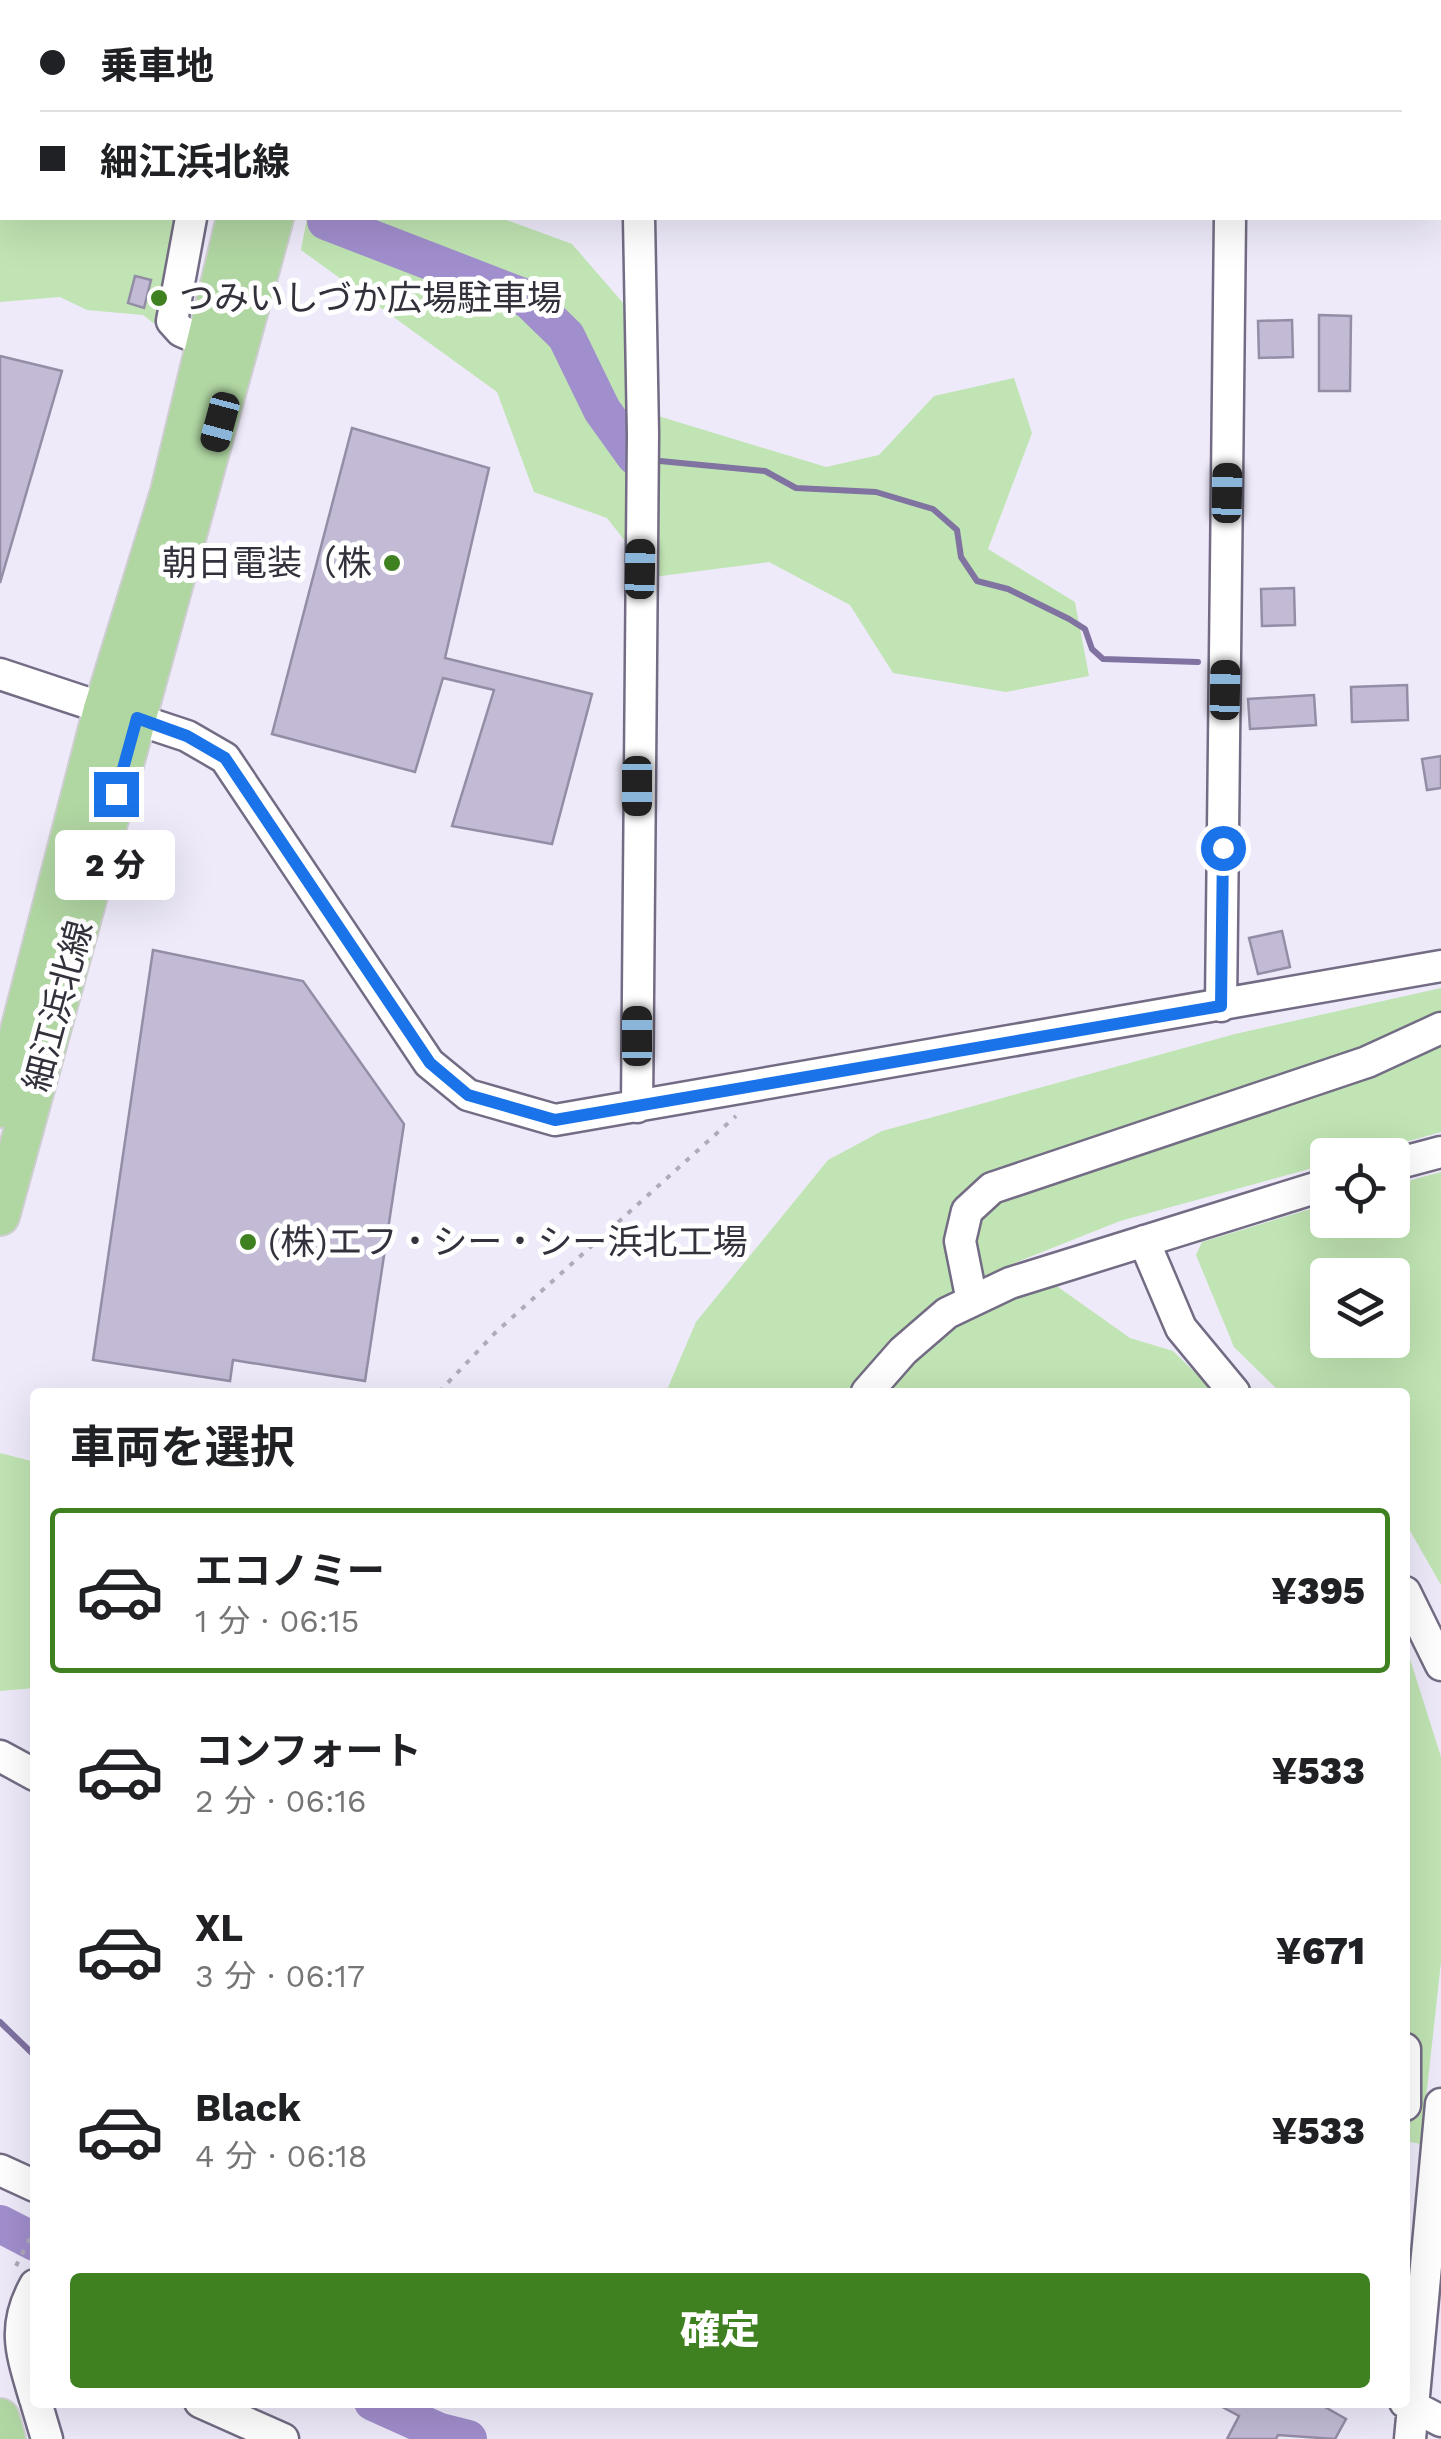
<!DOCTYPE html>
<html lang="ja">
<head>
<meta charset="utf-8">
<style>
	:root { --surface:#fff; --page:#f6f6f6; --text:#202124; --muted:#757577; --line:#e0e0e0; --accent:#3f8020 }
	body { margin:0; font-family:"Work Sans","Noto Sans JP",sans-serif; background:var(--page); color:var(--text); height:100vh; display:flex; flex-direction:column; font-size:38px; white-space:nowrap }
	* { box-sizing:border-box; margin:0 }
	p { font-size:32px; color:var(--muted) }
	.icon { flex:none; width:55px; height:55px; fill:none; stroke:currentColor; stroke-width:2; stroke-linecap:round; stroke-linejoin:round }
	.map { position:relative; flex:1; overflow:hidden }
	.panel { position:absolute; left:30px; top:1388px; width:1380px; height:1020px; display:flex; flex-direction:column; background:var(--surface); border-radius:10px; box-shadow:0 10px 40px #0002 }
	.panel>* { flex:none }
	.guide { position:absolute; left:0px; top:0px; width:1442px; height:220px; box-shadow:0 10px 40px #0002; display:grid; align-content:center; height:220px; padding:0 40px; background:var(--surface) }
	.controls { position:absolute; left:1310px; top:1138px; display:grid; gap:20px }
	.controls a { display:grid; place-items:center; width:100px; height:100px; border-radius:10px; background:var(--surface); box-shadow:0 10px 40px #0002; font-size:50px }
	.end { position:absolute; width:45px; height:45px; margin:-22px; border:12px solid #1a73e8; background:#fff; box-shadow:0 0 0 5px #fff }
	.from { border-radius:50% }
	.bubble { position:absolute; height:70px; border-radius:10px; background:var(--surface); box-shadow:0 10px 40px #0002; font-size:32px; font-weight:800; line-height:70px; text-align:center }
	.car { position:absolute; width:30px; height:60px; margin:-30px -15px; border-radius:12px; box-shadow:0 0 8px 2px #0007; background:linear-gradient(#222 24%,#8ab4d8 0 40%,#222 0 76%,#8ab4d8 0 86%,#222 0) }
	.guide b { display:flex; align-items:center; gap:35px; height:95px; font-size:38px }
	.guide b+b { border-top:2px solid var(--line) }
	.guide i { width:25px; height:25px; background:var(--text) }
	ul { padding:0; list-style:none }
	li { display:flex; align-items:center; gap:30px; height:165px; margin:0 20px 15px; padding:0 20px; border:5px solid transparent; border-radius:10px }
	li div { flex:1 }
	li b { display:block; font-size:38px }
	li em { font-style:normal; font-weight:800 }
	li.current { border-color:var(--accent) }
	li>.icon { width:90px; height:90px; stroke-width:1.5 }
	h2 { padding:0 40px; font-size:45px; line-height:120px }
	.button { display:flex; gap:20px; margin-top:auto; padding:20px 40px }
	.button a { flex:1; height:115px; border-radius:10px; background:var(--accent); color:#fff; font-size:40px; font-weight:800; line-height:115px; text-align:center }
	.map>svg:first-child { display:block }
</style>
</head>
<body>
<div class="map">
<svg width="1441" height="2439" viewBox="0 0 1441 2439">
	<rect width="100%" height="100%" fill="#eeeafa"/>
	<path fill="#c0e4b3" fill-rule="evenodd" d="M0 0H238L2 2V218H209L178 342 143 315 87 310 60 297 0 302Z
		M307 218H501L572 244 637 319 645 412 826 467 879 455 934 396 1014 378 1032 433 988 549 1075 602 1089 676 1006 692 893 673 850 605 769 562 653 577 607 518 534 492 497 392 301 250Z
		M1441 988V1132L1359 1155H1328L1327 1164 1120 1221 1017 1262 888 1341 874 1392H666L696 1322 828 1160 882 1131 1235 1034Z
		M1441 1172V1585L1405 1522V1392H1280L1234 1347 1196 1255 1202 1242 1327 1204 1328 1220H1392L1393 1185ZM1328 1275H1392V1340H1328Z
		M1051 1282 1130 1338 1173 1351 1215 1392H884C933 1337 979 1301 1051 1282Z
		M0 1453 35 1462V1688L0 1691Z
		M1405 1643 1441 1757V1962L1421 2144 1405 2141Z"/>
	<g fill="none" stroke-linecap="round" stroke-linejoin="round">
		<path stroke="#8072a1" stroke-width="6" d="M660 461 765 471 796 488 876 492 933 509 957 530 961 557 977 581 1008 589 1069 619 1085 629 1092 649 1103 659 1198 662
			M0 2022 35 2056"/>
		<path stroke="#a18ecd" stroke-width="38" d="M0 80H2
			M326 221 528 299 566 336 602 410 635 456
			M0 2224 35 2242
			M373 2402 440 2432 468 2439"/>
	</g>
	<path fill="#c3bbd6" stroke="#948da6" stroke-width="2.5" d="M419 0H571V2H419Z
		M135 276 151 280 144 308 128 303Z
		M1319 315 1351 316 1350 391H1319Z
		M1292 320 1293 357 1259 358 1258 321Z
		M0 356 62 371 0 583Z
		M352 428 489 468 445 658 592 694 552 844 452 826 494 690 443 678 415 772 272 734Z
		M1294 588 1295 625 1262 626 1261 589Z
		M1407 685 1408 720 1352 722 1351 687Z
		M1314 695 1316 725 1250 729 1248 699Z
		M1441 756V788L1427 790 1422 759Z
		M1282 931 1290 967 1258 974 1249 938Z
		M153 950 303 981 404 1124 365 1381 233 1360 230 1381 93 1360Z
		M1213 2402H1316L1346 2419 1335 2439 1278 2435 1276 2439H1227L1239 2416Z"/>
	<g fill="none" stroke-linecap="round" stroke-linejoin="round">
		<defs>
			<path id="minor" d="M637 0V2
				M1228 0V2
				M173 2 174 0
				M1440 144H1441
				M191 218 172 321 181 331 206 342
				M0 674 187 736 225 758 429 1063 468 1095 555 1120 1441 966
				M1221 1006 1230 218
				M637 1107 643 434 639 218
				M1392 1165 1441 1152
				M1144 1241 1181 1328 1234 1392
				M972 1301 960 1241 967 1211 992 1188 1367 1062 1441 1028
				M867 1392 903 1351 947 1313 1010 1283 1328 1184
				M1405 1592 1441 1665
				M0 1756 35 1775
				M1405 2049V2105
				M0 2170 35 2186
				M35 2285C11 2328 22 2354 35 2399
				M36 2402 47 2439
				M200 2402 283 2439
				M1405 2402 1441 2421
				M1410 2439 1441 2104"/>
			<path id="major" d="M269 2V0
				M300 2V0
				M0 1108 103 709 170 492 236 218
				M0 1216 274 218
				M0 2418 6 2439"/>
		</defs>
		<use href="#minor" stroke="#736c84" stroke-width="35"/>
		<use href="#major" stroke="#ceced0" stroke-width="42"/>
		<path stroke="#afabb9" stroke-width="4" stroke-dasharray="5 8" stroke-linecap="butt" d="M0 162H2
			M439 1392 496 1332 736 1116
			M16 2266 35 2228"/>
		<use href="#minor" stroke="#fff" stroke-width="30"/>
		<use href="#major" stroke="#b0d6a2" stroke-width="38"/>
	</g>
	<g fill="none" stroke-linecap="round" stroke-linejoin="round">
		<path stroke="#1a73e8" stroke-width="12" d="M116 794 137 718 187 736 225 758 430 1063 468 1095 555 1120 1221 1006 1223 848"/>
	</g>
	<g fill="#3f8020" stroke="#fff" stroke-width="4">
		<circle cx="159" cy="298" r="10"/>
		<circle cx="392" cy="563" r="10"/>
		<circle cx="248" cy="1242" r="10"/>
	</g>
	<g text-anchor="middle" stroke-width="10" stroke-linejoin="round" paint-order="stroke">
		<g font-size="35" fill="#33313b" stroke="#fff" text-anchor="start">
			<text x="179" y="310">つみいしづか広場駐車場</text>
			<text x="372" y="575" text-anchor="end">朝日電装（株</text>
			<text x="268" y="1254">(株)エフ・シー・シー浜北工場</text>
		</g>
		<g font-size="35" fill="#33313b" stroke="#fff">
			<text transform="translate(58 1006) rotate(-75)" y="12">細江浜北線</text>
		</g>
	</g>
</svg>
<div class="controls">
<a><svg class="icon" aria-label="locate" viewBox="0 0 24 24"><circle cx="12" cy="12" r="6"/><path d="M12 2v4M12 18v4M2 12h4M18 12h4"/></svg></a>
<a><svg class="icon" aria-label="layers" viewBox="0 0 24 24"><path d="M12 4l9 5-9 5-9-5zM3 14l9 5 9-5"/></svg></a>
</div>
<i class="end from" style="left:1223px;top:848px"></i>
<i class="end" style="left:116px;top:794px"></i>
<div class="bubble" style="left:55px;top:830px;width:120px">2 分</div>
<i class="car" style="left:220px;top:422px;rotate:195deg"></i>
<i class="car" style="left:1227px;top:493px;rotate:1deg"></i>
<i class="car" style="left:640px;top:569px;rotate:1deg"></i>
<i class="car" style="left:1225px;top:690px;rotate:1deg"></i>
<i class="car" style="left:637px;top:786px;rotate:180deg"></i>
<i class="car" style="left:637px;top:1036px;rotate:0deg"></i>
<div class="guide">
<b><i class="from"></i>乗車地</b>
<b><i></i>細江浜北線</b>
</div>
<section class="panel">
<h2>車両を選択</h2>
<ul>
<li class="current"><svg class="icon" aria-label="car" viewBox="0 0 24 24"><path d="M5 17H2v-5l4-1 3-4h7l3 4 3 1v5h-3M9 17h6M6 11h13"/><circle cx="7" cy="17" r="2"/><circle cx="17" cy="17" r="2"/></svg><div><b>エコノミー</b><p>1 分 · 06:15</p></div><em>¥395</em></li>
<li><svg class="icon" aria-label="car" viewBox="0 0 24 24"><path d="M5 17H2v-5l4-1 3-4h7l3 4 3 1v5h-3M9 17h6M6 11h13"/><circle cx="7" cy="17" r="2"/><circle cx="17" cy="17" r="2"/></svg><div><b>コンフォート</b><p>2 分 · 06:16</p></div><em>¥533</em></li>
<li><svg class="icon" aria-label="car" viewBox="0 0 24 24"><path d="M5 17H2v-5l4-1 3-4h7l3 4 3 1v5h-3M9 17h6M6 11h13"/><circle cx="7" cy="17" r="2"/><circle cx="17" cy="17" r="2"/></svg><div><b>XL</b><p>3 分 · 06:17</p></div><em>¥671</em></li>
<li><svg class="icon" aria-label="car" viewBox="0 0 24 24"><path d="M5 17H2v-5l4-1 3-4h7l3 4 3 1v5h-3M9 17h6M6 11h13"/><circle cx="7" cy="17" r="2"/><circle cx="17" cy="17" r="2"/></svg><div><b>Black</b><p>4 分 · 06:18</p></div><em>¥533</em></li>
</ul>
<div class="button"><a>確定</a></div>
</section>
</div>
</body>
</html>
